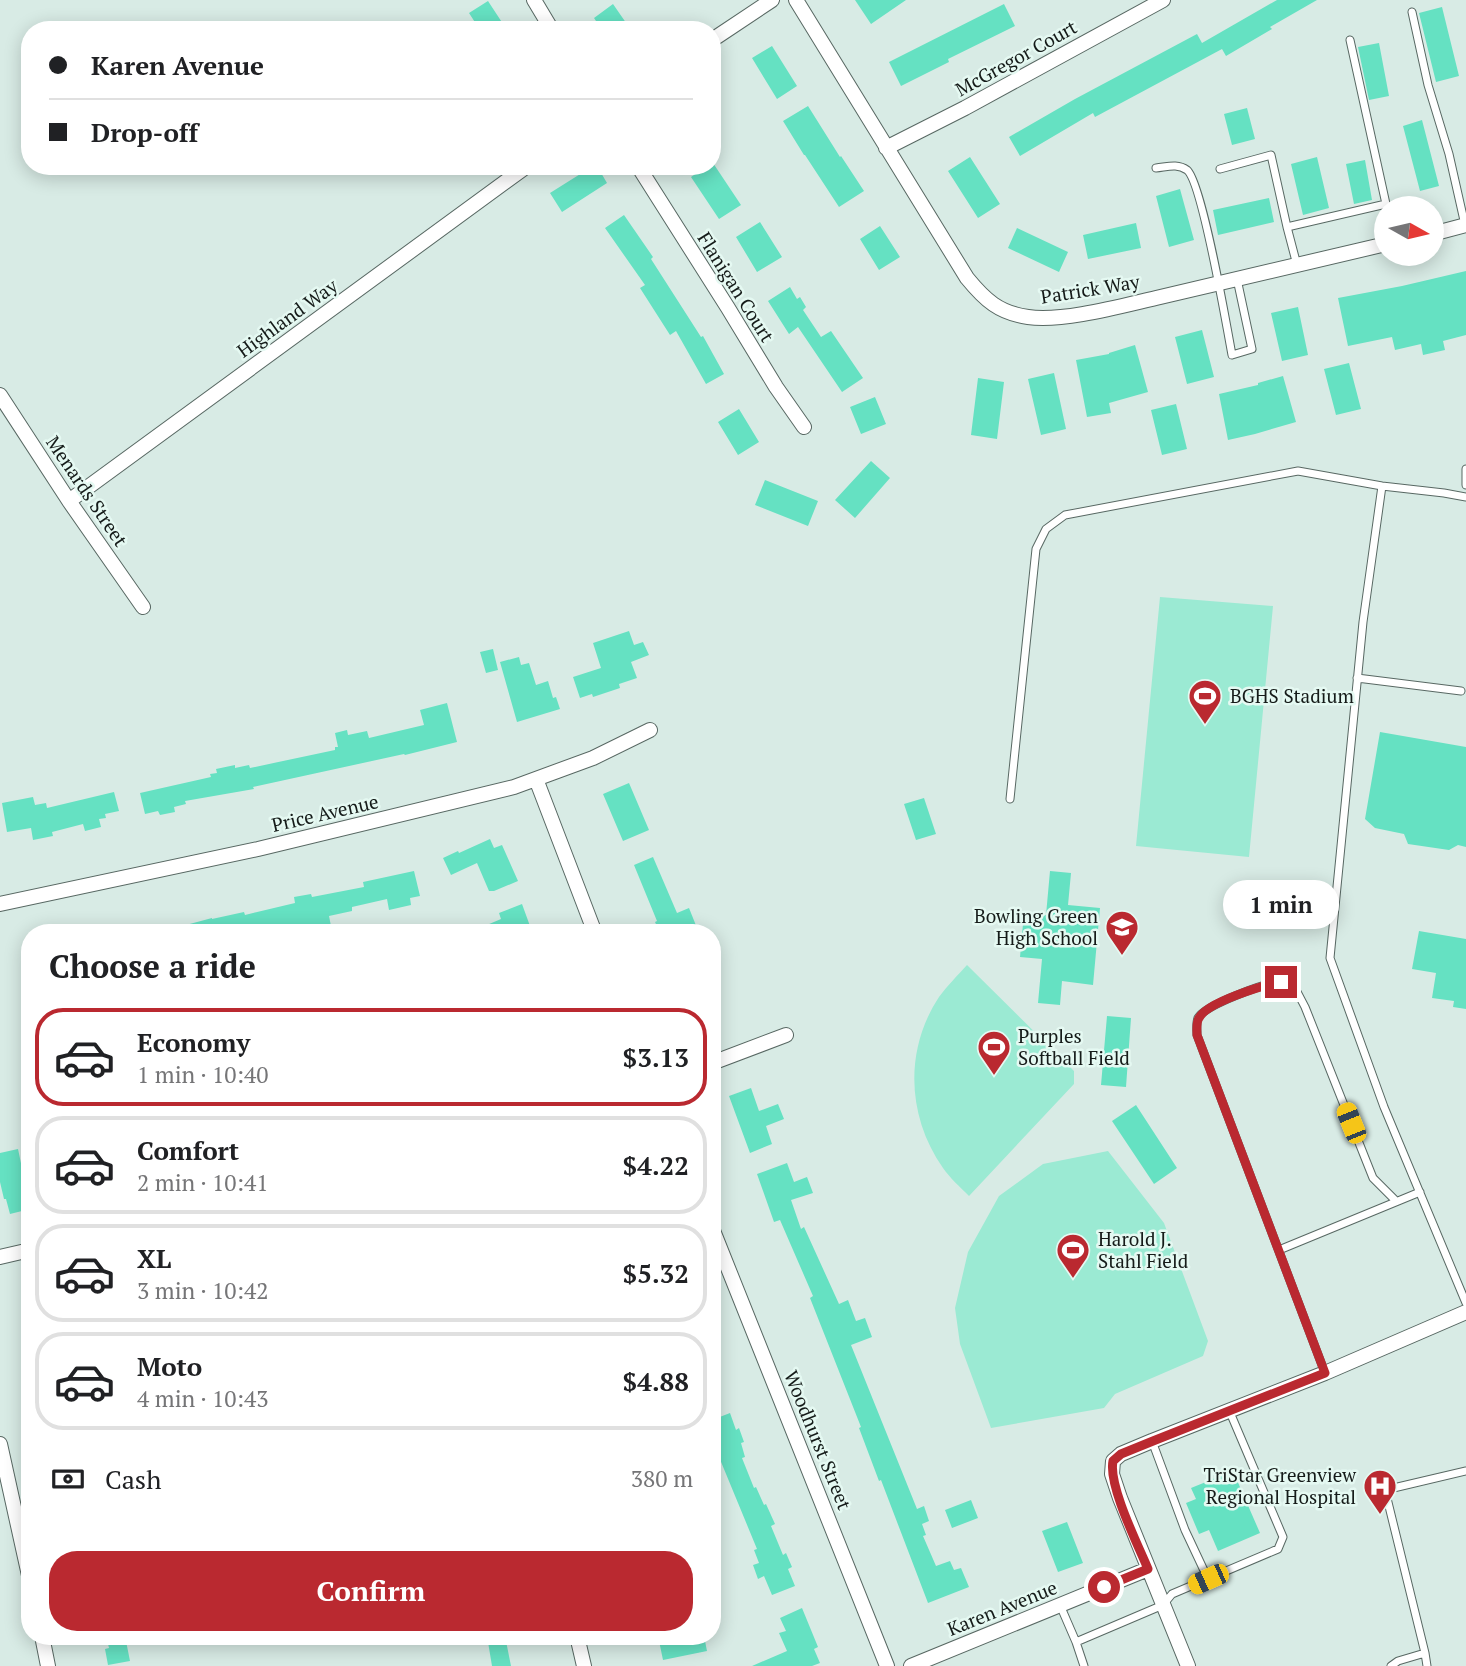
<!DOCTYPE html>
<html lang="en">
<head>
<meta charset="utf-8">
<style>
	:root { --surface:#fff; --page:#f6f6f6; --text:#202124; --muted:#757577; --line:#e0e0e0; --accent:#ba2930 }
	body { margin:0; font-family:"PT Serif",serif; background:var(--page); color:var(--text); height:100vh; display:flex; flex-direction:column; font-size:26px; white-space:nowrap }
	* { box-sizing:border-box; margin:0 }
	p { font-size:23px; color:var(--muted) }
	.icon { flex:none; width:38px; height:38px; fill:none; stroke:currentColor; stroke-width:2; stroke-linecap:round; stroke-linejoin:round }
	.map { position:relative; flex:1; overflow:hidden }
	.sheet { position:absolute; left:21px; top:924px; width:700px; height:721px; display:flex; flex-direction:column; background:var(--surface); border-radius:28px; box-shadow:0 4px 18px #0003 }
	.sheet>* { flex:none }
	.banner { position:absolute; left:21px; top:21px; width:700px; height:154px; border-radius:28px; box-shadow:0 4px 18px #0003; display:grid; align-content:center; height:154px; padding:0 28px; background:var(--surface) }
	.needle { width:46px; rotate:98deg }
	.buttons { position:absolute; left:1374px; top:196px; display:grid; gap:14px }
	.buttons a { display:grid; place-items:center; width:70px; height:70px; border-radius:50%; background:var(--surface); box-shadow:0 4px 18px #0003; font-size:35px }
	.end { position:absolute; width:32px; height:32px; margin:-16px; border:9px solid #ba2930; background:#fff; box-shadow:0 0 0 4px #fff }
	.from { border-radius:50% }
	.bubble { position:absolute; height:49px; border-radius:24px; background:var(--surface); box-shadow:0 4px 18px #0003; font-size:23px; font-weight:800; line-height:49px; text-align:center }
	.car { position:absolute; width:21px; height:42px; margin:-21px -10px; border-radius:9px; box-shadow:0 0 5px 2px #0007; background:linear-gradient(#f5c518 24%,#345 0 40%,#f5c518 0 76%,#345 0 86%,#f5c518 0) }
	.banner b { display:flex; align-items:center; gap:24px; height:66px; font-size:26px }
	.banner b+b { border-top:2px solid var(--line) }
	.banner i { width:18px; height:18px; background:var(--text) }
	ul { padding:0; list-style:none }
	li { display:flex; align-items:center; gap:21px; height:98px; margin:0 14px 10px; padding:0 14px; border:4px solid var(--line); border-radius:28px }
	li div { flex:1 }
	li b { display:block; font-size:26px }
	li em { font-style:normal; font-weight:800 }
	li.current { border-color:var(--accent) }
	li>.icon { width:63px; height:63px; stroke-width:1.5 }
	h2 { padding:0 28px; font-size:32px; line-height:84px }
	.pay { display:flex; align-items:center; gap:18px; height:77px; padding:0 28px; font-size:26px }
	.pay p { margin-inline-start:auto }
	.cta { display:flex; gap:14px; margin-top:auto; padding:14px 28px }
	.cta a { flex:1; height:80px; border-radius:28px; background:var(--accent); color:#fff; font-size:28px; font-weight:800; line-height:80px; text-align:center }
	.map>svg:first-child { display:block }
</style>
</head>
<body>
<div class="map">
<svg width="1466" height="1666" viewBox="0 0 1466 1666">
	<rect width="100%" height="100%" fill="#d8ebe5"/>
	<path fill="#9bead3" d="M1160 597 1273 606 1249 857 1136 846Z
		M967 965 1074 1071V1084L969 1196C960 1187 950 1178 943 1168 907 1117 904 1050 939 997 947 986 958 975 967 965Z
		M1108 1151 1164 1223 1208 1341 1203 1356 1115 1394 1104 1408 991 1428 960 1344 955 1308 968 1252 999 1196 1043 1164Z"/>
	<path fill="#65e1c2" d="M855 0H906L871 24Z
		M1277 0H1317L1270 27 1272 29 1226 56 1222 49 1095 117 1093 113 1020 156 1009 137 1075 99 1197 34 1202 43Z
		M488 1 507 30H480L469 13Z
		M613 4 631 30H602L594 18Z
		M1004 4 1015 26 948 59 949 62 901 86 889 62Z
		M1442 7 1459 76 1436 82 1419 13Z
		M1379 43 1389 96 1369 100 1358 47Z
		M772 46 797 86 777 99 752 58Z
		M808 106 840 157 841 156 864 191 839 207 805 155H804L783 121Z
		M1247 108 1255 139 1232 145 1224 114Z
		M1422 120 1439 186 1420 191 1403 126Z
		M970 157 1000 204 978 218 948 171Z
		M1317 157 1329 208 1303 215 1291 164Z
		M1365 160 1372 200 1354 204 1346 164Z
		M713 163 741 205 719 219 691 177 707 166H712Z
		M593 166H597L607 183 562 212 550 193Z
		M1180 189 1194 240 1169 247 1156 196Z
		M1269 198 1274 222 1218 235 1213 210Z
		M624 215 653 257 651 259 701 337 703 336 724 374 706 384 676 331 670 335 640 288 645 285 605 228Z
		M760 222 782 257 757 272 736 237Z
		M1136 223 1141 248 1088 259 1083 235Z
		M880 226 900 257 879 270 860 239Z
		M1017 228 1068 252 1059 272 1008 248Z
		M1466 271V335L1443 341 1445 350 1423 355 1421 344 1395 350 1392 337 1348 346 1338 298 1402 286Z
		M790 287 797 299 800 297 806 307 803 310 821 337 831 331 863 378 842 392 798 327 789 334 768 301Z
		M1298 307 1308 355 1282 361 1271 313Z
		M1202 330 1214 377 1187 384 1175 337Z
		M1135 345 1148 392 1109 403 1111 413 1087 417 1076 360 1109 354V353Z
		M1349 363 1361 409 1336 415 1324 369Z
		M1054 373 1066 429 1041 435 1028 379Z
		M1283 376 1296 422 1255 434 1228 440 1219 394 1258 385V383Z
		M978 378 1004 382 997 439 971 435Z
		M875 397 886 424 861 434 850 407Z
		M1176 404 1187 449 1162 455 1151 410Z
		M739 409 759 442 738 455 718 422Z
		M871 461 890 478 855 518 835 500Z
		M765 480 818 501 808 526 755 505Z
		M629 631 634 645 643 642 649 655 631 662 637 678 619 684 620 688 593 697 592 694 580 698 573 677 601 668 593 643Z
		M493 649 498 670 486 673 480 652Z
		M519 657 521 665 529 663 536 685 548 681 553 698 556 697 560 709 517 722 500 662Z
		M447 703 457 742 405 755 404 754 253 787 254 789 185 801 186 804 174 807 175 812 160 815 158 811 145 814 140 793 211 777 210 774 217 773 216 769 235 765V768L249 765 250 768 335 750V747H338L335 733 347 730 348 735 367 731 369 738 424 725 420 710Z
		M1380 732 1466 747V847L1458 845 1449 850 1408 844 1404 834 1375 828 1365 819Z
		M629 783 649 830 623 841 603 794Z
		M114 792 119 811 105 814 106 818 99 819 101 827 85 831 83 824 52 832 53 836 33 840 31 828 7 832 2 803 33 797 35 805 46 803 47 808Z
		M924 798 936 834 916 840 904 804Z
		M490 839 494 848 502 845 518 881 494 891H489L477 863 451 875 443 858 458 851 459 853Z
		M653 857 677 913 689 908 699 933H660L655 922 657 921 634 865Z
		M414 871 420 896 410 898 411 905 389 910 387 899 352 907V911L329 916 331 926 301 932 299 925 276 930 277 933H172L171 929 212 918V919L244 912 245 915 295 903 294 897 311 894 312 897 364 887 363 882Z
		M1050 871 1071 873 1068 905 1100 908 1093 985 1062 981 1060 1005 1038 1003 1042 959 1020 957 1024 913 1046 915Z
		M522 904 530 926 521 929 523 933H468L501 919 499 913Z
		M1419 931 1466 939V1009L1453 1007 1454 1001 1432 998 1436 973 1412 969Z
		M1107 1016 1131 1018 1126 1087 1101 1085Z
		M751 1088 759 1111 778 1104 784 1119 766 1126 772 1144 750 1153 729 1096Z
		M1136 1105 1177 1168 1154 1184 1112 1121Z
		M18 1149 22 1168 26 1167 30 1185V1209L10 1214 6 1199H4L0 1182V1153Z
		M787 1163 794 1182 807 1177 813 1193 791 1200 801 1229 804 1227 839 1304 848 1300 856 1321 865 1318 872 1337 851 1345 917 1509 924 1506 929 1521 922 1524 926 1535 923 1536 936 1566 950 1561 954 1570 961 1568 969 1587 928 1603 881 1480 879 1481 859 1428 861 1427 810 1298 813 1296 780 1220 774 1222 757 1174Z
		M730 1413 736 1430 739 1428 744 1442 741 1443 745 1457 742 1458 754 1488 756 1487 764 1505 766 1504 775 1524 771 1526 783 1555 786 1553 792 1567 788 1569 795 1586 772 1595 764 1576 758 1579 753 1565 759 1563 754 1550 757 1549 712 1440V1420Z
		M1233 1471 1260 1533 1218 1551 1209 1530 1199 1534 1186 1503 1196 1499 1191 1488Z
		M971 1500 978 1518 952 1528 945 1510Z
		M1067 1522 1083 1563 1058 1572 1042 1531Z
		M802 1608 818 1647 814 1649 820 1663 812 1666H752L787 1651 779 1633 786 1631 780 1618Z
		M106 1636H125L130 1661 108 1665 105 1649 109 1648Z
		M487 1636H505L511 1666H492Z
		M658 1636H704L707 1651 663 1660Z"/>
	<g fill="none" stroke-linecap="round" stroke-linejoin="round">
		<defs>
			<path id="service" d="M1412 12 1428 85 1449 154 1465 225
				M1156 168C1167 167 1177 163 1187 170 1202 182 1227 328 1232 355L1252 349 1237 279
				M1220 169 1271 155 1287 227 1386 204 1350 40
				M1287 227 1297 265
				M1466 469V485
				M1382 486 1363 622 1330 958 1384 1107 1466 1303
				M1357 678 1461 691
				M1010 799 1036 549 1046 529 1065 515 1298 471 1382 486 1444 493 1466 497
				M1279 1250 1420 1192
				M1325 1373 1197 1035C1197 1030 1196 1023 1198 1018 1205 1005 1263 984 1278 982 1283 982 1288 984 1294 986L1305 1007 1373 1178 1396 1201
				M1152 1441 1185 1530 1208 1579
				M1060 1605 1076 1642 1163 1605 1172 1594 1278 1549 1283 1537 1229 1410
				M1076 1642 1084 1666
				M1425 1653 1427 1666
				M1391 1666 1398 1661 1425 1653 1385 1490 1466 1471"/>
			<path id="minor" d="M534 0 552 30
				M796 0 967 278C985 300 999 313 1028 317 1063 322 1121 306 1156 298 1232 280 1309 262 1386 244
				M712 40 772 0
				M886 148 965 108 1163 0
				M638 166 728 308 776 387 804 427
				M1432 234 1466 225
				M0 395 69 501 143 607
				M69 501 527 166
				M536 779 595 933
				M0 904 258 849 514 787 593 758 650 730
				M712 1063 786 1035
				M712 1228 887 1666
				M0 1257 30 1250
				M0 1444 30 1580
				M42 1636 48 1666
				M577 1636 584 1666
				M911 1666 1148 1569
				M1188 1666 1120 1498 1112 1474 1113 1461 1121 1454 1152 1441 1325 1373 1466 1312"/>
		</defs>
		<use href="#service" stroke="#586863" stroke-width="9"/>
		<use href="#minor" stroke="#586863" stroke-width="16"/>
		<use href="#service" stroke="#fff" stroke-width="7"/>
		<use href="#minor" stroke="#fff" stroke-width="14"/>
	</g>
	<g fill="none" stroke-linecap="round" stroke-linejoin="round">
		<path stroke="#ba2930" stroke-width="9" d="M1104 1587 1148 1569C1138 1545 1108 1485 1113 1461L1121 1454 1153 1441 1325 1373 1197 1035C1197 1030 1196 1022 1199 1018 1207 1002 1264 985 1281 982"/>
	</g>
	<defs>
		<symbol id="stadium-pin" viewBox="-11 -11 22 30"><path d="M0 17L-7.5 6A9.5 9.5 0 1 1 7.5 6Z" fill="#ba2930" stroke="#e5f9f2"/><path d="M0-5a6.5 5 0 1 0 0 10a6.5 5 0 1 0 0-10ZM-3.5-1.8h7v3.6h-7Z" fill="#fff"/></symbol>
		<symbol id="school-pin" viewBox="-11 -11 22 30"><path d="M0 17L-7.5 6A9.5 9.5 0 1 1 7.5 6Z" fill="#ba2930" stroke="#e5f9f2"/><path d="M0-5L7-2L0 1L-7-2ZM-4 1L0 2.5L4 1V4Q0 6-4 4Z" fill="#fff"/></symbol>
		<symbol id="hospital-pin" viewBox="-11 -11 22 30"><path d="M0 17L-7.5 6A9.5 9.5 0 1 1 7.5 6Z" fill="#ba2930" stroke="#e5f9f2"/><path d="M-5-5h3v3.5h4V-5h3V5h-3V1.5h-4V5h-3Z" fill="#fff"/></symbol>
	</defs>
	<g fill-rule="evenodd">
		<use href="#stadium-pin" x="1186" y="677" width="38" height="52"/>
		<use href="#school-pin" x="1103" y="908" width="38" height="52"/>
		<use href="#stadium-pin" x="975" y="1028" width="38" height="52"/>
		<use href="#stadium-pin" x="1054" y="1231" width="38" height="52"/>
		<use href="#hospital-pin" x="1361" y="1467" width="38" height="52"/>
	</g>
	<g text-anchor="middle" stroke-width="5" stroke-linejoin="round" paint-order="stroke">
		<g font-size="19" fill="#151b19" stroke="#e5f9f2">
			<text transform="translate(1016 58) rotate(-29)" y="7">McGregor Court</text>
			<text transform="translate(736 287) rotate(58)" y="7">Flanigan Court</text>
			<text transform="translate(1090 289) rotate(-9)" y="7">Patrick Way</text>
			<text transform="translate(287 318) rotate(-36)" y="7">Highland Way</text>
			<text transform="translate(87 491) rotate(56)" y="7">Menards Street</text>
			<text transform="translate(325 813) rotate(-13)" y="7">Price Avenue</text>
			<text transform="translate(818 1440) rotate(68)" y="7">Woodhurst Street</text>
			<text transform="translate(1002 1608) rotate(-22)" y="7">Karen Avenue</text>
		</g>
		<g font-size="19" fill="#151b19" stroke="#e5f9f2" text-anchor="start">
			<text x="1230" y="703">BGHS Stadium</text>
			<text x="1098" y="923" text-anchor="end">Bowling Green<tspan x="1098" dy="22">High School</tspan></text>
			<text x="1018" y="1043">Purples<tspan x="1018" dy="22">Softball Field</tspan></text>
			<text x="1098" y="1246">Harold J.<tspan x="1098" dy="22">Stahl Field</tspan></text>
			<text x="1356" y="1482" text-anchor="end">TriStar Greenview<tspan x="1356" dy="22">Regional Hospital</tspan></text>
		</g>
	</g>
</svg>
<div class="buttons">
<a><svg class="needle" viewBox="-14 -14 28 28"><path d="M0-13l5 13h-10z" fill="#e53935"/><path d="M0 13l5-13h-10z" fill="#757577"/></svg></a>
</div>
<i class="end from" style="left:1104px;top:1587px"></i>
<i class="end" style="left:1281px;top:982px"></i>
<div class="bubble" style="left:1223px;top:880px;width:116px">1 min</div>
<i class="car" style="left:1351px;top:1123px;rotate:338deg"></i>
<i class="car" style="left:1208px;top:1579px;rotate:246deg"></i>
<div class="banner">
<b><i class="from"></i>Karen Avenue</b>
<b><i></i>Drop-off</b>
</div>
<section class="sheet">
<h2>Choose a ride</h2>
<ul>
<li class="current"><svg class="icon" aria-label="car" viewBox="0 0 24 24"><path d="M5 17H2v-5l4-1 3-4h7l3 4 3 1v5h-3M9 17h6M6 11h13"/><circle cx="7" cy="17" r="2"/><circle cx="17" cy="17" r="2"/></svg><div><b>Economy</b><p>1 min · 10:40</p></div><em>$3.13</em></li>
<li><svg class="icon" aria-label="car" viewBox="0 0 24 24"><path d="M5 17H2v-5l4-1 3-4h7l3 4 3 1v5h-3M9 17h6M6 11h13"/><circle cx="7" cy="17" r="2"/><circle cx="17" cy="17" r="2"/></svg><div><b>Comfort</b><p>2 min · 10:41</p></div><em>$4.22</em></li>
<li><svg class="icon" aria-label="car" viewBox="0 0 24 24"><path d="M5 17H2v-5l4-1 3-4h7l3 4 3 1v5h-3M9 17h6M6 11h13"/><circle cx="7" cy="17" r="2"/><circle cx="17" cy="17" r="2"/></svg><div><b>XL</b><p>3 min · 10:42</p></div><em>$5.32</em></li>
<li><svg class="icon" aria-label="car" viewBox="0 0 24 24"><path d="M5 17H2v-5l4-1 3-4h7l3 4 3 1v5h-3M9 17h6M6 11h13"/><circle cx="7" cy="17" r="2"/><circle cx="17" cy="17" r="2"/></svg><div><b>Moto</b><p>4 min · 10:43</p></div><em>$4.88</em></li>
</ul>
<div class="pay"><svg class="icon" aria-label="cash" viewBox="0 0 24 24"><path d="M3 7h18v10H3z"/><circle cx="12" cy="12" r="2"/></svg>Cash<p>380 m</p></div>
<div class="cta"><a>Confirm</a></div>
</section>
</div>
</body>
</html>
